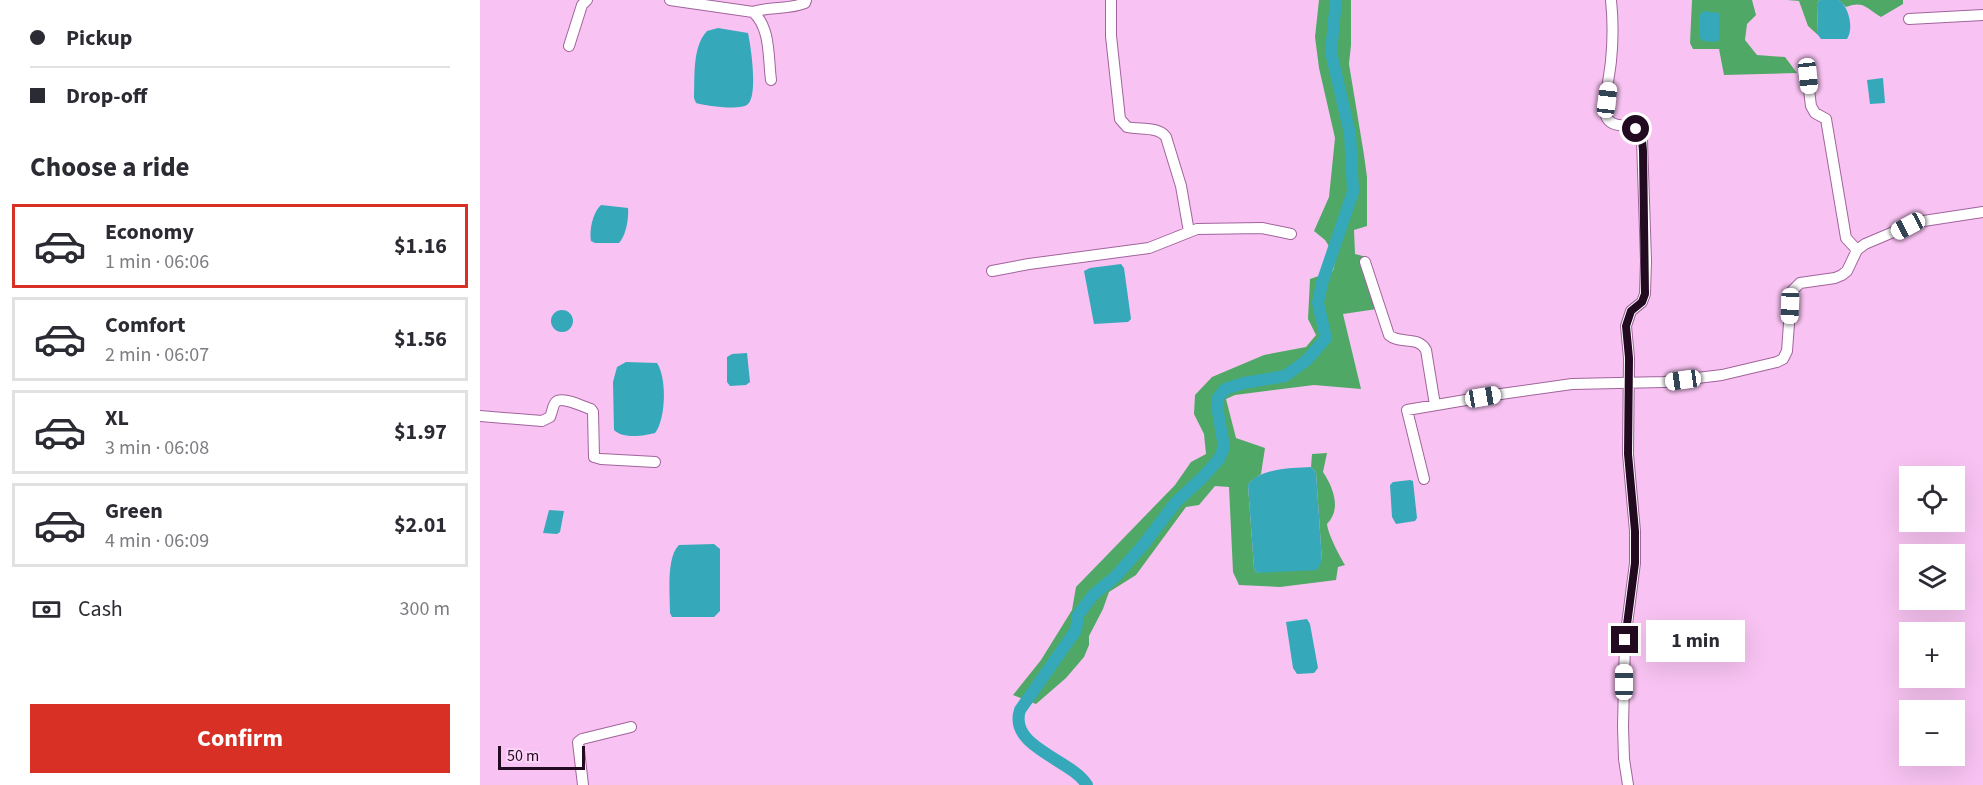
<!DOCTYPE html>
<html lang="en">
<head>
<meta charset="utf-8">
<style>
	:root { --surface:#fff; --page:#f2f2f3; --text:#2b2b33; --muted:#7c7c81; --line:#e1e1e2; --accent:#d93025 }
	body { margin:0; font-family:"Source Sans 3",sans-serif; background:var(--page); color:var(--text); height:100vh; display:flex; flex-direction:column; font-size:22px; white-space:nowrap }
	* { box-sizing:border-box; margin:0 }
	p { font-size:20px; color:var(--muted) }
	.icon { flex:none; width:33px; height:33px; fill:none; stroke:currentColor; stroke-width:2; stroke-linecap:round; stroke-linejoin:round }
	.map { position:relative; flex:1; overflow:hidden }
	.sheet { display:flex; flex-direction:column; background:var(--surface); width:480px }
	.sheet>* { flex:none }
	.guide { display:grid; align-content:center; height:132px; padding:0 30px; background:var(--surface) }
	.buttons { position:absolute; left:1419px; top:466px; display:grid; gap:12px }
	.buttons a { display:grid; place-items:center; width:66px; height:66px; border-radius:0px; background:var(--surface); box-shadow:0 6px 24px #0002; font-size:30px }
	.scale { position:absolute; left:18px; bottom:15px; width:87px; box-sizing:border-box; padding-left:6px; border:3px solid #220a20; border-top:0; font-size:16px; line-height:21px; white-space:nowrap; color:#220a20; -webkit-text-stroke:4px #fed5f9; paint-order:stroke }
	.end { position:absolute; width:27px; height:27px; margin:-14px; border:8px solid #220a20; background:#fff; box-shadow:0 0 0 3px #fff }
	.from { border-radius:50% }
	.bubble { position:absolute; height:42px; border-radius:0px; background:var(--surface); box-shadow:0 6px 24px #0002; font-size:20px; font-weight:700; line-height:42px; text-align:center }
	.car { position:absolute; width:18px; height:36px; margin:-18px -9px; border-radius:8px; box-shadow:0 0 4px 2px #0007; background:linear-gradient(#fff 24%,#345 0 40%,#fff 0 76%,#345 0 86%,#fff 0) }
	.guide b { display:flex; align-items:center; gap:21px; height:57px; font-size:22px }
	.guide b+b { border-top:2px solid var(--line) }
	.guide i { width:15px; height:15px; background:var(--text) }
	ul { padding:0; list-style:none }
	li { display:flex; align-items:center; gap:18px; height:84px; margin:0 12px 9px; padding:0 18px; border:3px solid var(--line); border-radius:0px }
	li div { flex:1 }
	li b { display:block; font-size:22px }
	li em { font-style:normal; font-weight:700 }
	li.on { border-color:var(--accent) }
	li>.icon { width:54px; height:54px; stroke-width:1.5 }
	h2 { padding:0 30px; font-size:27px; line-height:72px }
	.pay { display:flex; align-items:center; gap:15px; height:66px; padding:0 30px; font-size:22px }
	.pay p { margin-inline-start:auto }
	.cta { display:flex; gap:12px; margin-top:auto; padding:12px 30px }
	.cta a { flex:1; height:69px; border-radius:0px; background:var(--accent); color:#fff; font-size:24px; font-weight:700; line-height:69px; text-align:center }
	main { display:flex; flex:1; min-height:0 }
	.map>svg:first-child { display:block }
</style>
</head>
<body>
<main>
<section class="sheet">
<div class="guide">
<b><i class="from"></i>Pickup</b>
<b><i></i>Drop-off</b>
</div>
<h2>Choose a ride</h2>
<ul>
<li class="on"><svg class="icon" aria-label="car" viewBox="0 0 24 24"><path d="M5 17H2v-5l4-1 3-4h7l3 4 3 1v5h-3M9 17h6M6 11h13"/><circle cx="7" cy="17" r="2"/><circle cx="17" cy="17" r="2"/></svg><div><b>Economy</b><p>1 min · 06:06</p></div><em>$1.16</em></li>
<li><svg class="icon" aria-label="car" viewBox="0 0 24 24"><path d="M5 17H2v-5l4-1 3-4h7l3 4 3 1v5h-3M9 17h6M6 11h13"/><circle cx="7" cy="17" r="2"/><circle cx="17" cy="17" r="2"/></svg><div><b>Comfort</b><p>2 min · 06:07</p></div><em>$1.56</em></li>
<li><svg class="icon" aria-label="car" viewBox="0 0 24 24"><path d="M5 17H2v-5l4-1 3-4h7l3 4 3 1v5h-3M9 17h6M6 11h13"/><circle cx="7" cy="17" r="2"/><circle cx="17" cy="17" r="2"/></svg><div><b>XL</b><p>3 min · 06:08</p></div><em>$1.97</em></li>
<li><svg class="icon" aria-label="car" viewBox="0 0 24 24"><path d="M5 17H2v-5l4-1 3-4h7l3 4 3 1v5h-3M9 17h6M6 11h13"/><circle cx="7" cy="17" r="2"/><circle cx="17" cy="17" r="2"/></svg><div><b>Green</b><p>4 min · 06:09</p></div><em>$2.01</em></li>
</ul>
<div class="pay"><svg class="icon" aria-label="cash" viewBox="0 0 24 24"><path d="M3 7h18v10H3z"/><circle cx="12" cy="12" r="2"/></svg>Cash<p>300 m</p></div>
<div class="cta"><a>Confirm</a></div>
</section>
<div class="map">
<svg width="1503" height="785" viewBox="0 0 1503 785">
	<rect width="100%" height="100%" fill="#f8c3f2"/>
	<path fill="#50a867" d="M839 0H871V45L869 64 884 155 887 177V226L874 230 875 254 887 257 897 309 863 314 881 389 834 385 755 395 746 399 756 438 785 448 781 474 771 481 768 485 774 568 777 573 842 561 836 472 831 467 832 454 847 453 843 472C853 487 862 509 847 524 848 534 859 555 865 565L858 567 856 580 800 587 759 585 753 572 749 487 735 486 719 505 706 507 656 575 629 592 623 609 609 636V645L604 657 586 678 556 704 533 695 561 660 592 610 596 587 695 485 711 462 726 454 724 434 714 414 715 395 732 377 784 355 826 347 836 335 828 319 830 279 853 271 856 257 845 240 834 231 849 197 855 138 839 68 835 37Z
		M1212 0H1272L1276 15 1267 24 1265 40 1277 55 1305 57 1317 73 1244 75 1239 49H1213L1210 43Z
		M1307 0H1340L1337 3 1338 35 1328 26 1319 1Z
		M1359 0H1423V4L1401 17C1387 9 1384 0 1366 7Z"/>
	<path fill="#35a8ba" d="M1340 0H1359C1369 7 1374 29 1367 39H1341L1338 35 1337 3Z
		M1223 11 1239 13V39L1237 42 1223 41 1219 37V16Z
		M238 28 268 33C271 47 278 94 268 104 261 111 226 106 216 103L214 98C215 77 212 47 227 31Z
		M1403 78 1405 103 1390 104 1387 80Z
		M121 205 148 208C149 218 146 236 139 243H115L111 241C109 230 113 212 121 205Z
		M641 264 644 268 651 319 648 322 614 324 604 271 610 268Z
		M71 321a11 11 0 1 1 22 0a11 11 0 1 1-22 0Z
		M267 353 270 382 266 385 250 386 247 382V357L252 354Z
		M146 362 177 363C187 378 186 419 175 433 164 436 143 439 134 430L133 382 137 367Z
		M831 467 836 472 842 561 837 570 777 573 774 568 768 485C778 468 814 468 831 467Z
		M930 480 933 481 937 518 935 521 916 524 912 517 910 485 913 482Z
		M69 510 84 511 80 532 77 534 63 533Z
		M234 544 240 549V611L234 617H192L190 613C190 595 186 557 199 545Z
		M827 619 830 624 838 668 834 673 817 674 813 668 806 622Z"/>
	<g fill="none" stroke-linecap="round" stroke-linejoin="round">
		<path stroke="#35a8ba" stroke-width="12" d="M607 785C591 759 528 747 540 710L596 630 598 615 613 595 636 576 664 544 696 502 723 477 739 459 744 447 738 412V398L745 389 764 383 805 376 827 360 846 338 838 303 842 283 873 192 870 134 851 52 856 0"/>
		<defs>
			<path id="minor" d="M190 0 273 12C291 28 288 58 291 80
				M631 0V36L640 119 647 127C660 130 678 126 686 137L701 186 709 232
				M1131 0C1133 19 1133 41 1131 61 1130 72 1123 107 1126 116 1133 133 1154 117 1162 140L1166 261 1165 294 1162 302 1151 311 1146 326 1149 358 1148 454 1155 531V563L1145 640 1143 726 1144 759 1148 785
				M273 12C290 6 309 10 325 3L326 0
				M1429 19 1503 15
				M89 46 102 5 107 0
				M1326 67 1331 106 1335 113 1346 119 1366 238 1377 250
				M885 262 909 335C920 345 938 335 946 350L955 405
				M512 271 549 264 669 248 717 229 782 228 811 234
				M0 416 62 421 70 417C72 413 73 404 76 402 82 396 104 407 111 409L113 412 114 457 121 459 175 462
				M944 479 927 410 1021 394 1092 384 1184 382 1242 375 1297 362 1303 359 1307 351 1311 296 1312 291 1320 283 1355 278 1362 275 1367 271 1377 250 1385 244 1437 222 1503 212
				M103 785 98 742 102 739 151 727"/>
		</defs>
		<use href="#minor" stroke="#a1649c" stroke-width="12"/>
		<use href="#minor" stroke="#fff" stroke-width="10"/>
	</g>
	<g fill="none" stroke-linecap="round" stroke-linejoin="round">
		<path stroke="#220a20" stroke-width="8" d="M1145 640 1155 563V531L1148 454 1149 358 1146 326 1151 311 1162 302 1165 294 1163 151 1162 140 1156 129"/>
	</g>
</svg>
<div class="buttons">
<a><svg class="icon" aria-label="locate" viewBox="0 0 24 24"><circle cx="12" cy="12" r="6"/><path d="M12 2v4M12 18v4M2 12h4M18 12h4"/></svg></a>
<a><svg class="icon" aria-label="layers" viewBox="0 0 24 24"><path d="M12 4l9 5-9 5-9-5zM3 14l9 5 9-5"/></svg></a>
<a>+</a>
<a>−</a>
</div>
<div class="scale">50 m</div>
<i class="end from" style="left:1156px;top:129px"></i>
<i class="end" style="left:1145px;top:640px"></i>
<div class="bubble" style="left:1166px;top:620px;width:99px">1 min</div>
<i class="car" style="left:1328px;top:76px;rotate:174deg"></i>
<i class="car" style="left:1127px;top:100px;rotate:7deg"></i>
<i class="car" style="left:1428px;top:226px;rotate:242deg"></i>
<i class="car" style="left:1310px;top:306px;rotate:182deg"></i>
<i class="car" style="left:1203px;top:380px;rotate:262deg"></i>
<i class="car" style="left:1003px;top:397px;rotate:80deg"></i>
<i class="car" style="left:1144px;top:682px;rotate:0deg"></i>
</div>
</main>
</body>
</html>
